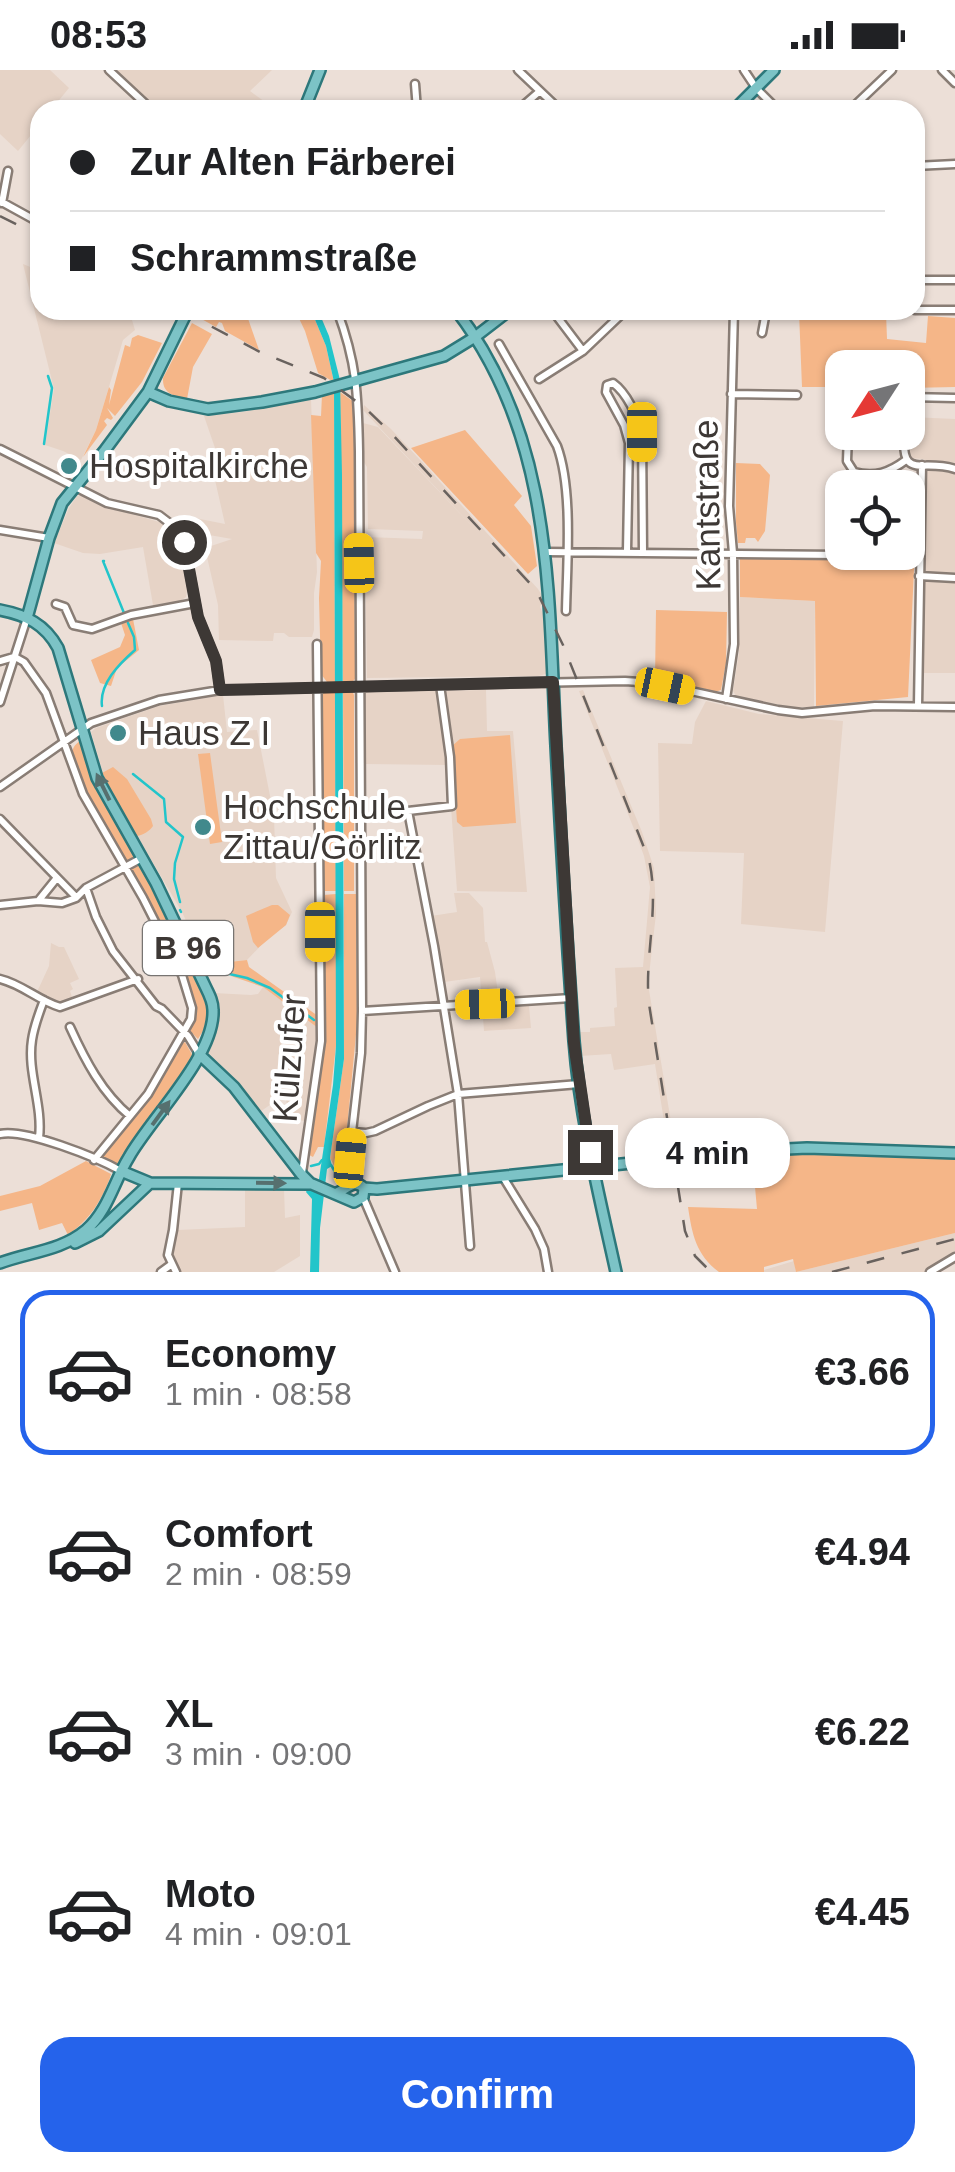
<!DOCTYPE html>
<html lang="en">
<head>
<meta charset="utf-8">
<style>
	:root { --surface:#fff; --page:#f6f6f6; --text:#202124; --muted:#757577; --line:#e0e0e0; --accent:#2563eb }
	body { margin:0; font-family:Arial,sans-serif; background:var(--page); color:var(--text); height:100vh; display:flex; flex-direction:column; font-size:38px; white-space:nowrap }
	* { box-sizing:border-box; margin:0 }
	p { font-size:32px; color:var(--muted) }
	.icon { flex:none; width:55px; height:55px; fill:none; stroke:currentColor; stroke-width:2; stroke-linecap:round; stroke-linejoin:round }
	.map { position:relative; height:1202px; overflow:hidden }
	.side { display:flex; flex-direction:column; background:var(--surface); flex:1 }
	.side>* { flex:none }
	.hud { position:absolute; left:30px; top:30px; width:895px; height:220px; border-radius:30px; box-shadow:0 2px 8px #0004; display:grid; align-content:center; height:220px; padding:0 40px; background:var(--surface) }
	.needle { width:65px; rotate:234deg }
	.tools { position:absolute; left:825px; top:280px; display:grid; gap:20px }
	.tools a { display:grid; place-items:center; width:100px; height:100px; border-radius:20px; background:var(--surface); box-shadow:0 2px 8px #0004; font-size:50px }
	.end { position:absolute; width:45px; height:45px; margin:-22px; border:12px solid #3d3835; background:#fff; box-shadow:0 0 0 5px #fff }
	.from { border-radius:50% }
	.bubble { position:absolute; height:70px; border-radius:30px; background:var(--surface); box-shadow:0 2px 8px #0004; font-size:32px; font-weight:800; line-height:70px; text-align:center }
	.car { position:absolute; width:30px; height:60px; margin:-30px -15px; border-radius:12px; box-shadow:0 0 8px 2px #0007; background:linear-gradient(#f5c518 24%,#345 0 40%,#f5c518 0 76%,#345 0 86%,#f5c518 0) }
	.hud b { display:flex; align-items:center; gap:35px; height:95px; font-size:38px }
	.hud b+b { border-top:2px solid var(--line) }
	.hud i { width:25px; height:25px; background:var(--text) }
	ul { padding:18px 0 0; list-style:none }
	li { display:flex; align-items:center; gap:30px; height:165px; margin:0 20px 15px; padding:0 20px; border:5px solid transparent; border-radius:30px }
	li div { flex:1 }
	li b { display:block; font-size:38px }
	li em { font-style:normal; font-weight:800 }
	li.current { border-color:var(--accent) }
	li>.icon { width:90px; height:90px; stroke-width:1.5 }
	.primary-button { display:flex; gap:20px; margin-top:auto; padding:20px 40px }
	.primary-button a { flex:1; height:115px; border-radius:30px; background:var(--accent); color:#fff; font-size:40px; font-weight:800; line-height:115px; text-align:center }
	.status { display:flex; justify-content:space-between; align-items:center; height:70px; padding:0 50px; background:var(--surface); direction:ltr }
	.status svg { height:28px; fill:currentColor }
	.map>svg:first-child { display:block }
</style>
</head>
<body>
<div class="status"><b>08:53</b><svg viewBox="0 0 49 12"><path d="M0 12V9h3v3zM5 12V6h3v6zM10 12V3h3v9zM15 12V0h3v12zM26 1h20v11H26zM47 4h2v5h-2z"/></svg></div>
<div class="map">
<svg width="955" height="1202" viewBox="0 0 955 1202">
	<rect width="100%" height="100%" fill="#ecdfd7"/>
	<path fill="#e6d3c6" d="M0 0H50L69 18 51 40H40V54L18 81 0 64Z
		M116 0H272L250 21 276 40H159Z
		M23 194 40 201V240H129L135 260 123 270 96 360 81 390 63 381 45 375 54 319Z
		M311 329 317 502 314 523V560L312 567H289L284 563H274L273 571 219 570 218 535 205 478 232 469 192 462 195 448 225 454 210 388 215 378 204 346 243 342Z
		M364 335 391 359 422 392 538 519 546 532V541L541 534 540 537 546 551 548 584 546 604 538 606 367 608 365 467 422 469 423 461 368 459 367 397 363 391V353L378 357 486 471 363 340Z
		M910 347 955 349V603H923L926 402 924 389 909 388Z
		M77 426H82L103 436 163 453 179 473 187 520 186 527 180 531 153 535 143 477 100 484 83 483 54 473 69 438Z
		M740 527 815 531 814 637H791L736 626 733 621 739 583Z
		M486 620 487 661H513L527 822 457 821 448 695 365 694V622Z
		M583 620 642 762 654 798 656 844 648 914 676 1082 669 1083 655 994 614 1000 611 984 580 986 579 962H590V958L615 956 614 938 617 937 615 898 643 897 650 817 644 786 636 764 579 621Z
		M223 625 227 662 257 660 274 746 276 808 292 842 286 855 267 869 247 890 206 894 182 842 106 713 91 662 96 658 159 636Z
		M706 631 759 644 843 651 825 862 741 854 744 783 660 781 658 673 692 674 695 652Z
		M454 823H469L483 838 485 872H487L495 902 500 937 529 936 531 958 484 961 480 907 444 912 431 846 457 842Z
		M51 873 59 877H64L79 909 70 913 73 919 70 921 73 930 59 934 37 922 49 896Z
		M263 917 318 958 309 1052 289 1048 290 1035 287 1034 285 1024 260 1042 238 1015 203 984 215 959 218 942 214 923 251 925 258 924Z
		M245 1117 284 1119 285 1148 300 1145V1186L274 1202H181L173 1184 178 1160 245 1157Z
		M955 1163V1184L925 1202H764V1200L794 1191 796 1202Z"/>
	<path fill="#f5b688" d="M202 240H245L259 280 225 261 222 253 219 252 216 257 196 246 200 245Z
		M295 240H311L326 276 334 312 318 303 305 261Z
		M799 242 886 243 887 269 926 273 928 246 955 248V317L908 318V298H842V317H802Z
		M192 253 212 264 193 297 187 329C175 326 162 324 163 308Z
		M138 265 162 273 142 312 115 346 107 338 113 348 111 350 107 348 104 351 107 355 83 387 96 360 109 317 111 320 109 335 125 275 130 277 132 268Z
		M334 322 335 612H327L321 604 319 528 321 491 316 483 311 345 321 346 322 325Z
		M340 322 354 332 355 609 352 612H343Z
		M465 360 522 426 514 435 531 456 537 496 528 504 411 378Z
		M736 393 760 394 770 405 765 461 758 472 755 468H746L745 473H738L736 452Z
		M908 479H915L908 627 816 636 815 531 740 527V485L838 488 850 483 908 482Z
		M656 540 727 542 726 593 721 620 715 622 655 609Z
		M133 549 139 580 117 598 111 616 100 613 91 590 120 577 125 565 121 553Z
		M335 620 336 821H323L322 625 325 621Z
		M343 620H352L354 625V821H344Z
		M510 665 516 753 463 757 457 752 452 676 460 669Z
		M80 671 97 719 165 840 203 922 208 941 206 956 198 969 187 958 191 954 187 914 78 708C74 693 66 680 80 671Z
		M210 683 222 772 210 774 198 684Z
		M113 697 127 709 151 749 153 756C150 761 143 765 137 766L102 703Z
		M336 824V976L324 1077H318L313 1087 309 1085 323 971V825Z
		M344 824H356L357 954 345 1079 347 1104 344 1114 330 1088 344 989Z
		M272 835H278L290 845 286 855 258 878 253 872 246 846Z
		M247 890 249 897 318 946V958L263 917 231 906 233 900 229 892Z
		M185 972 194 988 118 1095 97 1087 149 1025 181 974Z
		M843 1080 955 1085V1163L796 1202 793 1189 764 1197V1202H719C696 1185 692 1164 688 1137L757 1139 752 1084Z
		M86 1091 111 1104 110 1108C100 1133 90 1149 68 1165L62 1153 39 1160 32 1133 0 1141V1126L40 1116Z"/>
	<path fill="#22c5ca" d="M311 240H318L329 266 340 310 342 405 344 989 330 1088 332 1096 327 1099 320 1158 319 1202H310L312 1129 306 1122 307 1120 314 1119 319 1109 333 1015 336 976 334 312 326 276Z"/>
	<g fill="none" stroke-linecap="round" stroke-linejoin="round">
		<path stroke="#22c5ca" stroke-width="2.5" d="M44 374 52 318 48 306
			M104 491H103L124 543
			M102 636C99 614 119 594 135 580L134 567 128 553
			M133 704 164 729 166 752 183 767 175 793 174 809 180 832
			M180 840 181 842
			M204 890 225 903 247 908 270 918 314 950
			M331 1095 342 1114
			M311 1096 319 1094 322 1090"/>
		<defs>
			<path id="minor" d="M109 0 152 40
				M518 0 560 40
				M744 0 756 18 778 40
				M942 0 955 13
				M415 14 417 40
				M518 40 540 21
				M850 40 892 0
				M915 96 955 94
				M0 131 40 153
				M2 133 8 101
				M915 210H955
				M337 240C357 293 358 326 359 381L362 941 361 983 352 1062 349 1115
				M552 240 583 281
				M915 240H955
				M762 263 765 247 772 240
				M499 274 557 376C573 419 567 493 566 541
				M539 309 583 281 626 240
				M731 324 797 325
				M908 327 955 328
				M904 362C901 412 921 388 955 399
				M848 364 847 391 854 402C875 408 890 402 906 390
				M0 379 107 433 159 445 176 458 184 472 198 547 216 591 220 620
				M0 460 49 468
				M627 481 629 373 624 355 606 322 607 315 613 313C627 323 637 346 642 362L643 482
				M545 482 841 485 846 482
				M919 506 955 508
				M56 534 65 537 73 555 92 559 131 545 195 533
				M15 587 24 592 46 623 83 724 143 828 182 905 192 938 191 949 148 1024 94 1090
				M0 591 14 587
				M440 615 450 687 452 736 408 741 434 876 458 1024 470 1176
				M726 629 734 574 733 483 729 436 734 240
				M0 632 27 548
				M918 636 922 395
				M0 717 91 653 159 630 220 620 625 611 654 613 778 640 802 643 875 636 955 637
				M0 749 76 827
				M86 818 96 847 113 881 156 936 162 939 188 966 199 984
				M39 830 56 809
				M0 835 38 831 62 833 76 828 86 818 142 788
				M0 909C22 914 39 931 60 937L138 909
				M362 941 571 928
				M70 957C85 990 102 1023 130 1046
				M352 1062 366 1063 375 1061 428 1036 458 1024 579 1014
				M0 1064C24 1058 98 1088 121 1101
				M39 1068C43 1035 27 1002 32 970 34 956 39 943 44 930
				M302 1103 321 971 317 574
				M503 1107 535 1159 544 1179 548 1202
				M363 1127 395 1202
				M161 1202 172 1194
				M176 1202 168 1185 173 1160 178 1113
				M930 1202 955 1187"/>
			<path id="major" d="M304 40 320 0
				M734 40 774 0
				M456 240C554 367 548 524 556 676 561 774 567 873 574 971 580 1049 599 1125 616 1202
				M148 322 169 331 208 339 262 332 315 322 444 286 475 267 510 240
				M0 540C26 545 45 554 58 578L97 708 156 813 206 918C210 926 213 932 213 940 215 986 151 1048 129 1087 114 1111 108 1141 86 1160 61 1181 29 1182 0 1193
				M27 548 49 468 62 433 105 380 148 322 188 240
				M199 984 234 1017 301 1104 310 1113
				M121 1101 150 1113 312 1114 354 1132 363 1127 364 1118
				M337 1123C347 1119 354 1108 364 1118L377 1119 749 1081 807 1078 955 1083
				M75 1173 99 1161 150 1113"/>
		</defs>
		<use href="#minor" stroke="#897d75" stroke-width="11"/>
		<use href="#major" stroke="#2d787b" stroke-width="14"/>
		<use href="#minor" stroke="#fff" stroke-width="6"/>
		<use href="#major" stroke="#7cc3c6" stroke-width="9"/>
		<path stroke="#69625e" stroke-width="2.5" stroke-dasharray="18 18" stroke-linecap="butt" d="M0 146 40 166
			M180 240 260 282 324 308 364 337 390 362 536 520 563 575 649 790C660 838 644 886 649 934L685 1161 695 1186 711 1202
			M832 1202 955 1169"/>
	</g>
	<defs><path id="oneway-solid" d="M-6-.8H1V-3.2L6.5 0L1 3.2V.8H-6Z" transform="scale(2.5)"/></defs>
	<g fill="#56706f">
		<use href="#oneway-solid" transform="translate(103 717) rotate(-116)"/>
		<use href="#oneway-solid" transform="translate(161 1043) rotate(-54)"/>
		<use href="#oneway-solid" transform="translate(271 1113) rotate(1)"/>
	</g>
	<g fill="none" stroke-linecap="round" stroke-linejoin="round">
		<path stroke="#3d3835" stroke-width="12" d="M184 472 198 547 216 591 220 620 553 612 574 973 590 1082"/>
	</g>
	<g fill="#41898c" stroke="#fff" stroke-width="4">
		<circle cx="69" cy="396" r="10"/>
		<circle cx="118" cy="663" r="10"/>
		<circle cx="203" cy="757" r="10"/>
	</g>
	<g text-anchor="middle" stroke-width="8" stroke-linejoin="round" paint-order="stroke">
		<rect fill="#fff" stroke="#777472" stroke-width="2.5" x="143" y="851" width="90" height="54" rx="8"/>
		<g font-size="32" font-weight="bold" fill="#3d3835">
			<text x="188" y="889">B 96</text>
		</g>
		<g font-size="35" fill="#3d3835" stroke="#fff" text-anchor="start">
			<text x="89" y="408">Hospitalkirche</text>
			<text x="138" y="675">Haus Z I</text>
			<text x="223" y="749">Hochschule<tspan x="223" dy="40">Zittau/Görlitz</tspan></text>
		</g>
		<g font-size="35" fill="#3d3835" stroke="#fff">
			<text transform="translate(707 435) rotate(-91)" y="12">Kantstraße</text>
			<text transform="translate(289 988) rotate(-86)" y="12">Külzufer</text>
		</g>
	</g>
</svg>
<div class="tools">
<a><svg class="needle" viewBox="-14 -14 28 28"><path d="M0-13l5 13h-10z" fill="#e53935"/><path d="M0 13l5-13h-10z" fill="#757577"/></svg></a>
<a><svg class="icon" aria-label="locate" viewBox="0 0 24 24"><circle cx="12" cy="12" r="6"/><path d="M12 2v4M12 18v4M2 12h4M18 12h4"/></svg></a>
</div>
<i class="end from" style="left:184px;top:472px"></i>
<i class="end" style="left:590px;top:1082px"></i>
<div class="bubble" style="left:625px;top:1048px;width:165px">4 min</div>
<i class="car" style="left:642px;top:362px;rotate:180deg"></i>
<i class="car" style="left:359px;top:493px;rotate:359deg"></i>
<i class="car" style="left:665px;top:616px;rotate:102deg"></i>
<i class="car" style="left:320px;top:862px;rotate:180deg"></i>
<i class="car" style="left:485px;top:934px;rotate:268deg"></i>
<i class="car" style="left:350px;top:1088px;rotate:5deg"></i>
<div class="hud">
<b><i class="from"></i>Zur Alten Färberei</b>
<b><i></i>Schrammstraße</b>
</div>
</div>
<section class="side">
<ul>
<li class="current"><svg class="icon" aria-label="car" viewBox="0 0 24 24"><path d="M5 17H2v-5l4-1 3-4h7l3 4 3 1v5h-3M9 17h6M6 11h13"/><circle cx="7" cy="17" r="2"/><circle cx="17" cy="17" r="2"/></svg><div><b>Economy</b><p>1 min · 08:58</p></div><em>€3.66</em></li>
<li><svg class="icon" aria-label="car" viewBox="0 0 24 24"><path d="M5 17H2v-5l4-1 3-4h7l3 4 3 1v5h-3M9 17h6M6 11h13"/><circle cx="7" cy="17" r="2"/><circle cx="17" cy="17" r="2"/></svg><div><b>Comfort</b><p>2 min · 08:59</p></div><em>€4.94</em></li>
<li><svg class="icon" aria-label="car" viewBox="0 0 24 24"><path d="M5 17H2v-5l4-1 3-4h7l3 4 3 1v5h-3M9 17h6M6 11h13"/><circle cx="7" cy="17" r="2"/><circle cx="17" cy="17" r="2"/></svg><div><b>XL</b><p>3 min · 09:00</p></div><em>€6.22</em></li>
<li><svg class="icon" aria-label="car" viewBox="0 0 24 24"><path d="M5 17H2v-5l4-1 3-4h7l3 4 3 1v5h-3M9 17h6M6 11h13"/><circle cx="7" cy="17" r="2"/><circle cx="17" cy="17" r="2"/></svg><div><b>Moto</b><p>4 min · 09:01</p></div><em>€4.45</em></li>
</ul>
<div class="primary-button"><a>Confirm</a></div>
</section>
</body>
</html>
